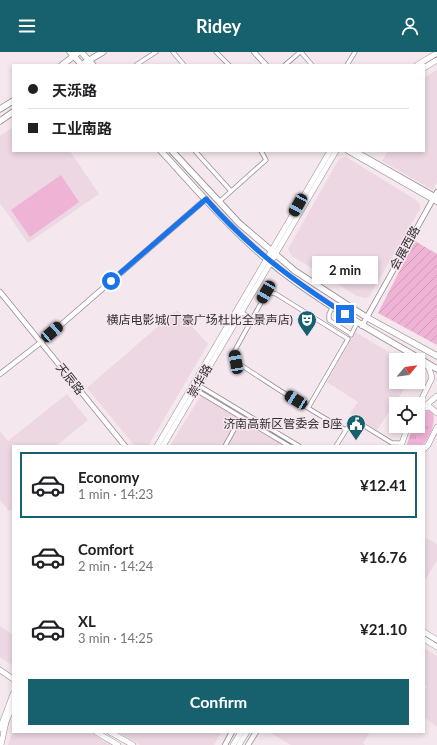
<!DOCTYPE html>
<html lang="en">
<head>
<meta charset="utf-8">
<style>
	:root { --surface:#fff; --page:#f6f6f6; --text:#202124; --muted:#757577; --line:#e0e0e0; --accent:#17616e }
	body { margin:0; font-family:Lato,"Noto Sans SC",sans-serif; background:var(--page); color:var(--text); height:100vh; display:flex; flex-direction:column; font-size:15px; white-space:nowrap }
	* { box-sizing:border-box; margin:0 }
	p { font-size:13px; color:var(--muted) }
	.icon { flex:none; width:22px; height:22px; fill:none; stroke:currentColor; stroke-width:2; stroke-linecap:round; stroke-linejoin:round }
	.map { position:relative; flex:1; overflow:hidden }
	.drawer { position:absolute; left:12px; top:393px; width:413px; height:288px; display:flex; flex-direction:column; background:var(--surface); border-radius:0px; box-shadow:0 2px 6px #0003 }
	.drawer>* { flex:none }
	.top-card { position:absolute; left:12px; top:12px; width:413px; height:88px; border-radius:0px; box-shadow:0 2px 6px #0003; display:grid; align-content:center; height:88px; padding:0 16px; background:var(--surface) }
	.needle { width:26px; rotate:61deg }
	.tools { position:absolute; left:389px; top:301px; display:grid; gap:8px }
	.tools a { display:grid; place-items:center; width:36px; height:36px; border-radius:0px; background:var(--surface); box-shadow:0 2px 6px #0003; font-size:20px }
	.end { position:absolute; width:18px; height:18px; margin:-9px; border:5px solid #1a73e8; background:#fff; box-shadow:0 0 0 2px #fff }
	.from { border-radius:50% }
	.bubble { position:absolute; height:28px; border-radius:0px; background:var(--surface); box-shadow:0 2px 6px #0003; font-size:13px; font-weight:700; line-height:28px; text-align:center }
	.car { position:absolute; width:12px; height:24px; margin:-12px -6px; border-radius:5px; box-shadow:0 0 3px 1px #0007; background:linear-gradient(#222 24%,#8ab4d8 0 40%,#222 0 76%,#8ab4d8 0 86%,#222 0) }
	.top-card b { display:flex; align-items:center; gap:14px; height:38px; font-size:15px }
	.top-card b+b { border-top:1px solid var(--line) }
	.top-card i { width:10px; height:10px; background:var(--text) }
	ul { padding:7px 0 0; list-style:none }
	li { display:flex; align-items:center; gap:12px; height:66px; margin:0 8px 6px; padding:0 8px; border:2px solid transparent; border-radius:0px }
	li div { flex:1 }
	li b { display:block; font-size:15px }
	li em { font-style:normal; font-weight:700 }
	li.current { border-color:var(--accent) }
	li>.icon { width:36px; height:36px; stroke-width:1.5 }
	.cta { display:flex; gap:8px; margin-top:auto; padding:8px 16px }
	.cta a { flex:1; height:46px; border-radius:0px; background:var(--accent); color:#fff; font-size:16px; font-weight:700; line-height:46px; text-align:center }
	header { display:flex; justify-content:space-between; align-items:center; height:52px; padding:0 16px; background:var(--accent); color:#fff; font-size:18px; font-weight:700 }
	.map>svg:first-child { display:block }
</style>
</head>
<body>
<header><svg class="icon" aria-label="menu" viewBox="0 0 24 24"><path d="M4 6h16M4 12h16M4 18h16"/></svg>Ridey<svg class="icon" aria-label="person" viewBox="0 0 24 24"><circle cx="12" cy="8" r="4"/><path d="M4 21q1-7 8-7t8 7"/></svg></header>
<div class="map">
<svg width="437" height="693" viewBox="0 0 437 693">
	<defs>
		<pattern id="park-tufts" width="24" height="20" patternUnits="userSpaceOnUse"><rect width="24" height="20" fill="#efb3d5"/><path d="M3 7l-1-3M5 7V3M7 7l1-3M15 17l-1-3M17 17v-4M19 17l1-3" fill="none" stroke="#ce9ab7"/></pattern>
		<pattern id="garden-furrows" width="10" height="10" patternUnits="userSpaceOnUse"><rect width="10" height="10" fill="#efb3d5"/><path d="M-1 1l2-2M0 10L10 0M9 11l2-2" fill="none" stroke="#ce9ab7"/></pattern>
	</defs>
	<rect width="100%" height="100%" fill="#f4e7ee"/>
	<path fill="#ecd7e2" d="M437 18V130L433 138 382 109 388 99H424V26Z
		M13 75V99H70L99 142 28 191 0 151V84Z
		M346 105 416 148 420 153V157L369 245 365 246 357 244 292 204 288 197 339 107Z
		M177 258 208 292 148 394H135L87 336Z
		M355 280 402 308H396V330H409L377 378 350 361 358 350 327 330Z
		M203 340 293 394H170Z
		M67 342 88 368 56 394H13V456L9 459 0 448V379L8 389Z
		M424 485 437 492V508L424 530Z
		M0 574 13 583V614L0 605Z
		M424 596 437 604V675L424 665V639L427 634 424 633Z
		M13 678V680H89L111 693H8Z
		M118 680H221L214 693H140Z
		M269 680H370L363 691 365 693H291Z"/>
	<path fill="url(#park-tufts)" d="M427 359H432C437 369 430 386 422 394H408L407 392 413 374H418V366Z"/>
	<path fill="url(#garden-furrows)" d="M415 189 437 202V293L378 261Z"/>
	<path fill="#efb3d5" d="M61 123 79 150 30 185 11 158Z"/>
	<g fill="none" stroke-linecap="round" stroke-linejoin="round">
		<defs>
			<path id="minor" d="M173 0 184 13
				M216 0 229 13
				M301 0 312 13
				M136 13 156 0
				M285 13 300 0
				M347 13 355 0
				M195 99 231 139
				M219 150 266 108 261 99
				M333 254 329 262V268L351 282
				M241 260 251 266
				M351 283 357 271
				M198 333 299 394
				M196 338 289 394
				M308 356 348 287 276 242 267 240 234 300 236 310C272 333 308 358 346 378
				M225 394 241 365
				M336 394 353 367 392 391H401"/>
			<path id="tertiary" d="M254 0 266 13
				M348 99 437 150
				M355 99 436 145
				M0 240 125 394
				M362 274 437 140
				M0 322 40 291 206 147
				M225 693 232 680
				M248 693 256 680"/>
			<path id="secondary" d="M417 13 437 1
				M424 16 437 8
				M418 354 432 326 429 316 424 311
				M424 356 430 355 437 361
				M418 360 437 344
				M157 394 330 99
				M163 394 336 99
				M401 394 408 374
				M424 397 428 393 437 375
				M424 580 437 588
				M424 587 437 595
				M0 618 13 627
				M0 677 13 642
				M96 680 118 693
				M110 680 133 693
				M1 693 6 670 13 653
				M233 693 241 680
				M239 693 247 680"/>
			<path id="primary" d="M70 0 82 13
				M81 0 93 13
				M62 13 79 0
				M81 13 103 0
				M0 57 13 49
				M0 69 13 60
				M161 99C197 138 231 178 271 211 322 253 381 283 437 317
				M172 99 239 171 295 219 366 265 437 304"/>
		</defs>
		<use href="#minor" stroke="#988c93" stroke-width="5"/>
		<use href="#tertiary" stroke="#988c93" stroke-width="6"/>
		<use href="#secondary" stroke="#988c93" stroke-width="6"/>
		<use href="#primary" stroke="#988c93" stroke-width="7"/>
		<use href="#minor" stroke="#fff" stroke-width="3.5"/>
		<use href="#tertiary" stroke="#fff" stroke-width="4.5"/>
		<use href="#secondary" stroke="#fff" stroke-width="5"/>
		<use href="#primary" stroke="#fff" stroke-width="5.5"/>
	</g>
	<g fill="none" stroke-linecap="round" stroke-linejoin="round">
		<path stroke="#1a73e8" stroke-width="5" d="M111 229 206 147C249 196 291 227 345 262"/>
	</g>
	<defs>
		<symbol id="theatre-pin" viewBox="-11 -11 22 30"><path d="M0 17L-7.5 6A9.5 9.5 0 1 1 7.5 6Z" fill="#17616e" stroke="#f4e7ee"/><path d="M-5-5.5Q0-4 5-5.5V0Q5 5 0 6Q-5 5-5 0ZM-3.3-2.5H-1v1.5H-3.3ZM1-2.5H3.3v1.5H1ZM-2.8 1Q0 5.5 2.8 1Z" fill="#fff"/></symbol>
		<symbol id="civic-pin" viewBox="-11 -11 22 30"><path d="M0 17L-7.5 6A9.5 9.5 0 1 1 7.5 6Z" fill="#17616e" stroke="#f4e7ee"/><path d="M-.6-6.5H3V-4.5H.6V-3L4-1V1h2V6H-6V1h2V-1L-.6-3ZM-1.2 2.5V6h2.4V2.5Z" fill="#fff"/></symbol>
	</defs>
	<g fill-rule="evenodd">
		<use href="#theatre-pin" x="296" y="257" width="22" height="30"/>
		<use href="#civic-pin" x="345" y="361" width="22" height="30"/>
	</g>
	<g text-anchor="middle" stroke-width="3" stroke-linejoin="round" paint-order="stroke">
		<g font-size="12" fill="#342f32" stroke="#f4e7ee">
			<text transform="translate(405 196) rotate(-61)" y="4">会展西路</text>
			<text transform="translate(70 327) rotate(51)" y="4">天辰路</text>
			<text transform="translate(200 329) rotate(-60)" y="4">崇华路</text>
		</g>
		<g font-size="12" fill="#342f32" stroke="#f4e7ee" text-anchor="end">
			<text x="293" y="272">横店电影城(丁豪广场杜比全景声店)</text>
			<text x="342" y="376">济南高新区管委会 B座</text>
		</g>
	</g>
</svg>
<div class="tools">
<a><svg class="needle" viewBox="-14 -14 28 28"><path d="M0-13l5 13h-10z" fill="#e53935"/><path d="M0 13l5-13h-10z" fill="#757577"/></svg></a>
<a><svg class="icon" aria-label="locate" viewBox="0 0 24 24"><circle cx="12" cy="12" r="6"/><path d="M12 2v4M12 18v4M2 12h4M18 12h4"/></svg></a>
</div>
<i class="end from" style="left:111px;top:229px"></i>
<i class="end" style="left:345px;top:262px"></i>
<div class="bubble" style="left:312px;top:204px;width:66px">2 min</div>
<i class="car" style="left:298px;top:153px;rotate:209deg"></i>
<i class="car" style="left:266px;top:240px;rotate:210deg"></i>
<i class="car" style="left:52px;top:280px;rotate:49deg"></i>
<i class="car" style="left:236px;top:310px;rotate:350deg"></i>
<i class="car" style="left:296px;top:348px;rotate:302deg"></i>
<div class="top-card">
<b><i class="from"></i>天泺路</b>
<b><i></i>工业南路</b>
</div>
<section class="drawer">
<ul>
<li class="current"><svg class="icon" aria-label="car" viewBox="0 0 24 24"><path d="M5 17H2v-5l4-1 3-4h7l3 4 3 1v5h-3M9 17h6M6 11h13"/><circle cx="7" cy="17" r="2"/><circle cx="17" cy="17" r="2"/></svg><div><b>Economy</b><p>1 min · 14:23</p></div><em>¥12.41</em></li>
<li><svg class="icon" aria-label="car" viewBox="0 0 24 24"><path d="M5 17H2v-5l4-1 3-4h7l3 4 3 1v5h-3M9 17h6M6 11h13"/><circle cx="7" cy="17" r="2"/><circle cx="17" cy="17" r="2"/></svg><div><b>Comfort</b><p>2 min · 14:24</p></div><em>¥16.76</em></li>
<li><svg class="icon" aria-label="car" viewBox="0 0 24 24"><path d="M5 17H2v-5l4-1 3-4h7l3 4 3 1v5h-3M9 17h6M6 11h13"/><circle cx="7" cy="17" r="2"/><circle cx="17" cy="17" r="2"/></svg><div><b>XL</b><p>3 min · 14:25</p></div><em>¥21.10</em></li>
</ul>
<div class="cta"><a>Confirm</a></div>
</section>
</div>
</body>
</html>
